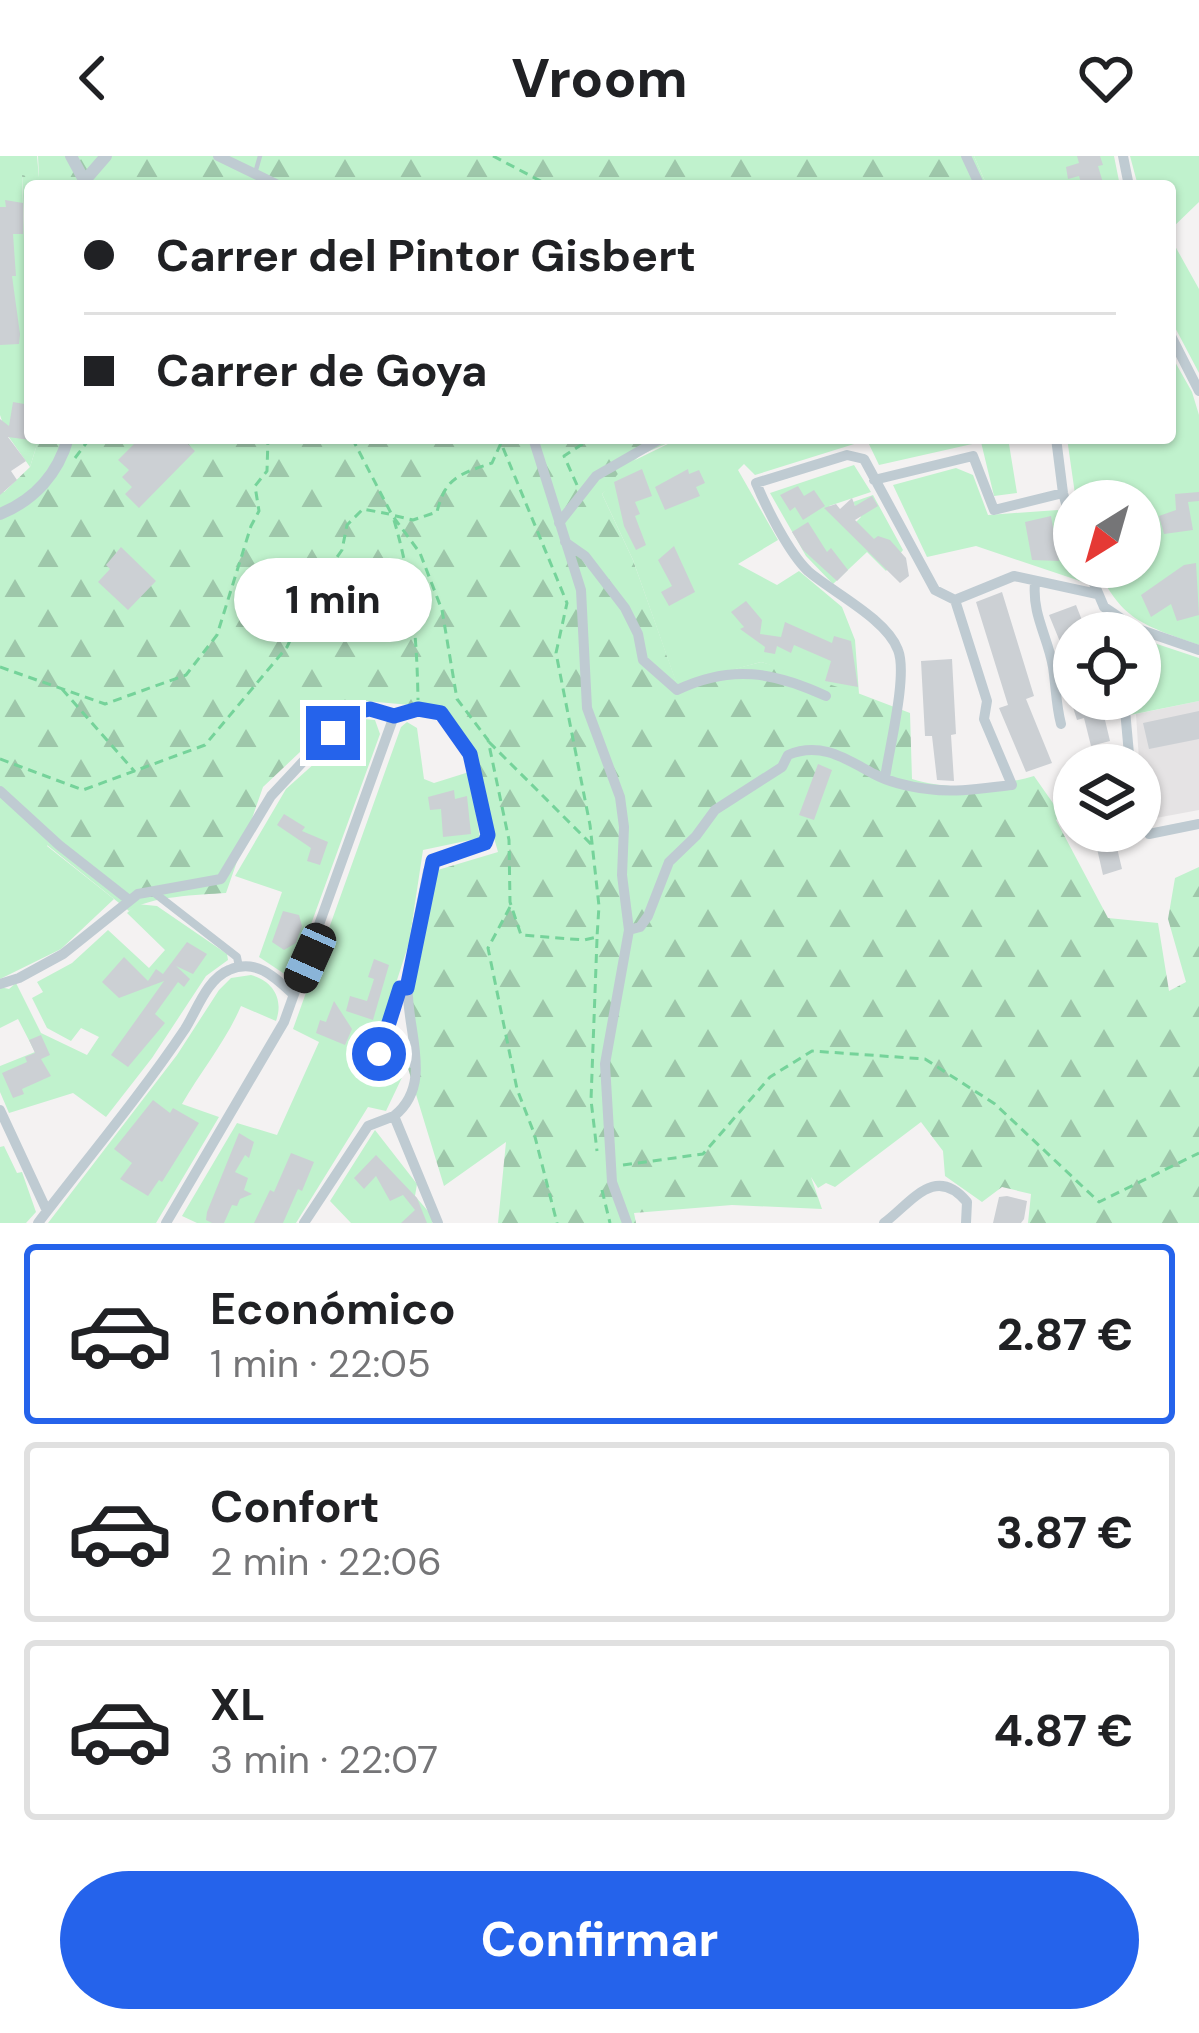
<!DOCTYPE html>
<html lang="es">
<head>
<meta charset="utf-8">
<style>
	:root { --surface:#fff; --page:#f2f2f2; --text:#202124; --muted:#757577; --line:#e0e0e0; --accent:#2563eb }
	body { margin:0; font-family:"DM Sans",sans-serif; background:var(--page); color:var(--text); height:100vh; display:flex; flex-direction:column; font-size:45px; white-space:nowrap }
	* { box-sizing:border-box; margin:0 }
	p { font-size:39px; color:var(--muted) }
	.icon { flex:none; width:66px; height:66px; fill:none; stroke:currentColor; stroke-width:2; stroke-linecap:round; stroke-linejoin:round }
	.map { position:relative; height:1067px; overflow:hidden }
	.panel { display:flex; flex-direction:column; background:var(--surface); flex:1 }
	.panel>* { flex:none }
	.banner { position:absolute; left:24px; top:24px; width:1152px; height:264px; border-radius:12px; box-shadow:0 3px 9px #0004; display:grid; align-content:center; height:264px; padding:0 60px; background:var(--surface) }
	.needle { width:78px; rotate:217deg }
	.controls { position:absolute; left:1053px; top:324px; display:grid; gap:24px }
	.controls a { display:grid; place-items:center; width:108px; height:108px; border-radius:50%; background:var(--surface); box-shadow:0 3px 9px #0004; font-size:60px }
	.end { position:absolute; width:54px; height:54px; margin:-27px; border:15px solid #2563eb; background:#fff; box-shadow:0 0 0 6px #fff }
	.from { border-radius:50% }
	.bubble { position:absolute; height:84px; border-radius:42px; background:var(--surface); box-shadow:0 3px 9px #0004; font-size:39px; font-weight:800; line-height:84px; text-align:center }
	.car { position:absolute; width:36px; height:72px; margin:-36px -18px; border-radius:15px; box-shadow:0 0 9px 3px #0007; background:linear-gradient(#222 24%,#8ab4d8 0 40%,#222 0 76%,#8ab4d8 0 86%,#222 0) }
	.banner b { display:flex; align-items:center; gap:42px; height:114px; font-size:45px }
	.banner b+b { border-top:3px solid var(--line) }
	.banner i { width:30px; height:30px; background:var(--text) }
	ul { padding:21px 0 0; list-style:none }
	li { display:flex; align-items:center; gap:36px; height:180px; margin:0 24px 18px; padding:0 36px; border:6px solid var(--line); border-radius:12px }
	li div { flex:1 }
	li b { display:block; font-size:45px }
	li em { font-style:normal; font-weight:800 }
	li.selected { border-color:var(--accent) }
	li>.icon { width:108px; height:108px; stroke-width:1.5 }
	.primary-button { display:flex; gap:24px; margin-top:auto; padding:24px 60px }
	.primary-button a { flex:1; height:138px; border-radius:72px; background:var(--accent); color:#fff; font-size:48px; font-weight:800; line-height:138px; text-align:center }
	header { display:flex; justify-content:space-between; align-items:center; height:156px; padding:0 60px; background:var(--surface); font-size:54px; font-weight:800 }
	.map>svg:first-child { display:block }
</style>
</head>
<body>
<header><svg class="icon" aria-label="back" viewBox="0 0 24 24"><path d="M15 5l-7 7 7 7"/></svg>Vroom<svg class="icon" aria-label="heart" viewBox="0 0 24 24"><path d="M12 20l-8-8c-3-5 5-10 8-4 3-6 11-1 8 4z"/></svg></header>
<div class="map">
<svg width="1199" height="1067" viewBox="0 0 1199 1067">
	<defs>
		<pattern id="forest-firs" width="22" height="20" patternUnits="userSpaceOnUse" patternTransform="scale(3)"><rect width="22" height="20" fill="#c0f2cd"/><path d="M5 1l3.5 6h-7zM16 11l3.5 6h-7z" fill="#9ec7aa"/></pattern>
	</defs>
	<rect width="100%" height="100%" fill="#f4f2f2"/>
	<path fill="#e5e3e4" d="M1199 545V654L1156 662 1149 658 1140 619 1136 558Z"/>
	<path fill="url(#forest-firs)" d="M38 0H974L987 30H30V191L22 18 39 21Z
		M39 282H680L640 299 602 338 633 404 677 528 761 506 813 520 910 557 912 623C949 635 996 631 1034 620L1062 660 1056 664 1108 762 1158 767 1169 835 1186 826 1168 763 1175 722 1199 711V1067H1028L1031 1038 1002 1031 982 1046 945 1020 943 995 921 966 835 1031 826 1027 818 1032 811 1021 822 1053 732 1049 634 1057 636 1067H498L506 986 444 1030 407 909 416 776 431 716 498 696 470 598 443 552 355 544 263 631 226 737C199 739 149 740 129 755L47 689 50 685 0 640V332L4 336 30 311Z"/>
	<path fill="#c0f2cd" d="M0 0H37L39 22 22 19 30 282H39L30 311 6 277 0 259Z
		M974 0H1114L1120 30H987Z
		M1130 0H1199V46L1170 74V30H1138Z
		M1170 81 1199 133V217L1170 162Z
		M1170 197 1192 236 1199 259V489C1146 470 1121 465 1097 411H1140V345H1076L1067 282H1170Z
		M680 282H1008L1017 337 994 340 981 286 879 309 867 284 755 319 744 308 738 314 778 384 738 408 777 429 799 415 842 451 855 484 859 538 761 506 677 529 633 404 602 338 625 309Z
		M854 309 871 336 829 350 848 374 861 361 853 346 873 339 903 394 886 415 867 396 833 428 806 400 770 337Z
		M956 312 973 319 988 359 1058 354 1074 411 1083 426 976 390 927 401 893 329Z
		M1142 483 1199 502V545L1130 559V543H1140Z
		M364 563 375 564 380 578 293 818 286 819 259 801 282 736 235 720 286 633Z
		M407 566 417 572 424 623 434 627 469 616 480 682 423 694 409 787 372 901 406 913 386 955 368 951 296 1067H197L182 1060 237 967 277 979 319 886 293 873 401 571Z
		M0 640 50 685 47 690 114 743 61 793 0 823Z
		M137 748 157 750 227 798 228 804 206 820 152 902 106 961 73 937 9 957 0 936V910L35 896 18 863 0 872V831L9 833 16 827 41 877 87 899 99 881 81 872 71 885 47 872 32 842 43 836 37 826 72 807 108 774 149 812 165 794 127 757Z
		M251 819C273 825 284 843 276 865L241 850C226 885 201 915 182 948L219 961 156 1067H48L177 899 219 834 231 822Z
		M375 974 417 1028 415 1040 434 1062 432 1067H351L330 1045Z
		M4 990 17 1017 22 1016 36 1056 26 1067H0V991Z"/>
	<path fill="#ccd0d4" d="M1077 0H1100L1103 9 1098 10 1104 30H1082L1079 20 1068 23 1066 11 1079 7Z
		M5 44 23 47V78H13L16 120H12L20 178 19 188 0 189V51H6Z
		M13 246 30 249V284L8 281 26 305 11 315 17 324 0 339V263L9 270Z
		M140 282H182L195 295 139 352 125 338 132 331 122 321 129 314 118 304Z
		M642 313 652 340 635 346 640 358 635 360 646 389 636 394 624 370 614 326Z
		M688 313 689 318 699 314 705 327 696 331 700 340 665 354 655 331Z
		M798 330 804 340 814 334 825 350 803 364 795 351 790 355 780 339Z
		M1199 336V345L1188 346 1193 374 1164 378 1159 360 1176 354 1175 338Z
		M872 340 878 350 855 364 874 383 878 380 890 384 906 402 909 420 900 427 824 352 836 348 840 353 852 342 855 350Z
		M1051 360 1059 405 1032 404 1025 366Z
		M808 366 827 396 831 392 848 414 837 425 803 394 792 376Z
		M674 390 695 436 669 450 661 436 672 430 658 404Z
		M121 391 156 425 128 454 98 426 110 413 106 409Z
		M1196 407 1199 459 1177 465 1171 448 1151 461 1141 439 1184 409Z
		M1002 436 1034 540 1026 543 1052 607 1026 616 999 552 1008 549 976 446Z
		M746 445 762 464 760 478 781 481 785 466 832 487 834 480 851 485 858 531 825 525 831 505 794 489 791 497 777 490 775 498 764 496 765 491 740 473 744 471 731 456Z
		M1076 449 1087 477H1074L1072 515 1049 459Z
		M952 503 956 578 951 579 954 625 937 624 932 580H925L921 505Z
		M1078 543H1100L1110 585 1091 590 1084 562 1077 564 1071 545Z
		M1199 555V583L1149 593 1143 567Z
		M818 608 832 614 814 664 799 659Z
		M454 634 455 643 467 640 471 678 443 681 441 653 430 654 428 641Z
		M284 658 305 671 302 675 328 686 320 709 307 705 311 692 277 669Z
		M1093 675H1113L1122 713 1103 719Z
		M283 755 299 759 302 770 296 787 284 794 272 786Z
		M187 786 207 798 193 818 176 810 190 823 184 831 178 826 155 858 165 867 128 911 111 899 164 825 119 842 102 826 124 801 148 825 156 813 163 818Z
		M374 803 389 809 373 864 346 855 350 840 367 845 374 823 368 821Z
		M334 845 352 873 345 889 316 877 320 864 326 866Z
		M41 879 50 899 41 903 51 920 22 933 24 938 13 942 2 917 27 906 25 901 35 897 29 884Z
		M153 944 170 957 173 952 199 967 162 1026 159 1024 148 1040 120 1023 132 1007 114 993Z
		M239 977 254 986 249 1002 245 999 235 1016 248 1022 244 1034 252 1038 240 1043 237 1050 232 1049 224 1067H212L206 1064 207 1056Z
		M291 997 314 1006 302 1035 298 1033 283 1067H254L270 1034 274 1036Z
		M376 999 417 1042 427 1067H401L415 1054 403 1039 390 1045 376 1020 364 1033 354 1022Z
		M1007 1040 1027 1045 1024 1063 1021 1067H993L999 1041Z"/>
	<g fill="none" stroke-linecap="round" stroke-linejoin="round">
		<path stroke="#75d39a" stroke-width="3" stroke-dasharray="9 6" stroke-linecap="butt" d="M493 0 550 30
			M352 282 392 359 420 397 442 454 457 543 488 584 509 684 510 746 521 779 584 784 597 781 599 750 590 669 556 497 567 447 501 287 492 307C459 318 445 322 437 356L413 364 392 359
			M75 302 90 282
			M577 329 564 300 592 282
			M394 364C412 425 417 481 418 544
			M0 511 105 548 186 519 217 479 251 370 259 355 255 330 267 315 268 282
			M62 533 135 616
			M489 586 592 689
			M0 603 83 634 205 589 287 491 313 435 342 394 347 369 363 353 389 358
			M510 751 488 792 517 933 534 977 557 1067
			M597 783 591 944 597 995
			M623 1009 703 998 770 921 812 895 925 903 995 948 1099 1046 1199 997
			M602 1034 610 1067"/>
		<path stroke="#bfcbd2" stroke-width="4.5" d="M256 14 260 0"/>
		<path stroke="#bfcbd2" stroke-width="8" d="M152 735 237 801 239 811"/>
		<path stroke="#bfcbd2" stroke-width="10" d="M218 0 280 30
			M966 0 980 30
			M1123 0 1129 30
			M1170 178 1199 235
			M533 282 581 434 587 552 620 641 624 671 622 719 629 774 605 908 612 1026 627 1067
			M1056 282 1063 337 1074 376
			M874 324 973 300 994 354 1063 337
			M559 367 596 320 662 282
			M565 386 585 400 625 452 638 478 643 504 677 534C731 508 774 516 826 540
			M1087 411 1104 451 1135 472 1199 494
			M1035 427C1032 459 1048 481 1053 511 1056 531 1056 549 1061 568
			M1124 543 1130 609
			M394 560 418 553 441 557 470 598 487 679 485 687 433 705 428 715C421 752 412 789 408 826 404 870 436 927 394 960
			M885 622C889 593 908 519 898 494 887 463 832 436 808 415 789 397 766 351 756 327L847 299 864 303 935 434 955 444 1014 420 1097 438
			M0 635 59 689 129 744
			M1140 664 1149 678 1199 668
			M629 774 640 771 648 760 669 706 696 680 715 654 782 611 788 599C821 585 846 603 874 618 889 626 911 631 928 633 956 637 984 632 1012 629L984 563 987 545 955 444
			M0 828 19 822 63 798 138 738 221 723 271 640 311 597 355 556 370 553 394 560
			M407 832H400L379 898 415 908
			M0 954 47 1055
			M394 960 438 1067
			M38 1067C87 1003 140 940 185 873 197 854 207 823 229 814 256 802 275 821 293 838
			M166 1067 284 866 394 560
			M304 1067 368 970 394 960
			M884 1067C912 1046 935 1008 967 1046L966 1067"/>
		<path stroke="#bfcbd2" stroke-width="12" d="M71 0 84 24
			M80 30 106 0
			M0 358C34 344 58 318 68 282"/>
	</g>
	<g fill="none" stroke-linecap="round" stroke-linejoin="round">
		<path stroke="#2563eb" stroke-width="15" d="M333 577 356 556 370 553 394 560 418 553 441 557 470 598 488 679 485 687 433 705 407 832H400L379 898"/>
	</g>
</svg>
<div class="controls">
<a><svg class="needle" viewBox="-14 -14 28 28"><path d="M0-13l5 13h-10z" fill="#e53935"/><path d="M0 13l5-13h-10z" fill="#757577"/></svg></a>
<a><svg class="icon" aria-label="locate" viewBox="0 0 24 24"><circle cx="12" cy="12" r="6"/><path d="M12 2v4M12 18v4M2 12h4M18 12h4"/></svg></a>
<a><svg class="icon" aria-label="layers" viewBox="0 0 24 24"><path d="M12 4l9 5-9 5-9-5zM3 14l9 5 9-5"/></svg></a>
</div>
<i class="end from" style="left:379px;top:898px"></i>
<i class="end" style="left:333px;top:577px"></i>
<div class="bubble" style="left:234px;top:402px;width:198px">1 min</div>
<i class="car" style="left:310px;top:802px;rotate:204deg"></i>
<div class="banner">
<b><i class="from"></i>Carrer del Pintor Gisbert</b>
<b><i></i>Carrer de Goya</b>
</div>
</div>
<section class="panel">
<ul>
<li class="selected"><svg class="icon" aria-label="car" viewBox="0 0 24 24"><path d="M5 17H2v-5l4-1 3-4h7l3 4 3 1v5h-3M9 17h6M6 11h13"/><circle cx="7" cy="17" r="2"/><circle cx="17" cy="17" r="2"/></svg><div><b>Económico</b><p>1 min · 22:05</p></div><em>2.87 €</em></li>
<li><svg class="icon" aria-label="car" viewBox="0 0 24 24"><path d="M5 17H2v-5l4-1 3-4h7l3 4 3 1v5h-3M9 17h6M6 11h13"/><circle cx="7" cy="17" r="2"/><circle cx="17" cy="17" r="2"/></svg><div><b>Confort</b><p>2 min · 22:06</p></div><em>3.87 €</em></li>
<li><svg class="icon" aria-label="car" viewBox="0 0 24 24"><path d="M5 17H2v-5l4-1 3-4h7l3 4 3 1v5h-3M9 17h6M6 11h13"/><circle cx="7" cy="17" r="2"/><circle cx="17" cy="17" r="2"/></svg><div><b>XL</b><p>3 min · 22:07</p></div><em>4.87 €</em></li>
</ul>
<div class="primary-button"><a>Confirmar</a></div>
</section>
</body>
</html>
